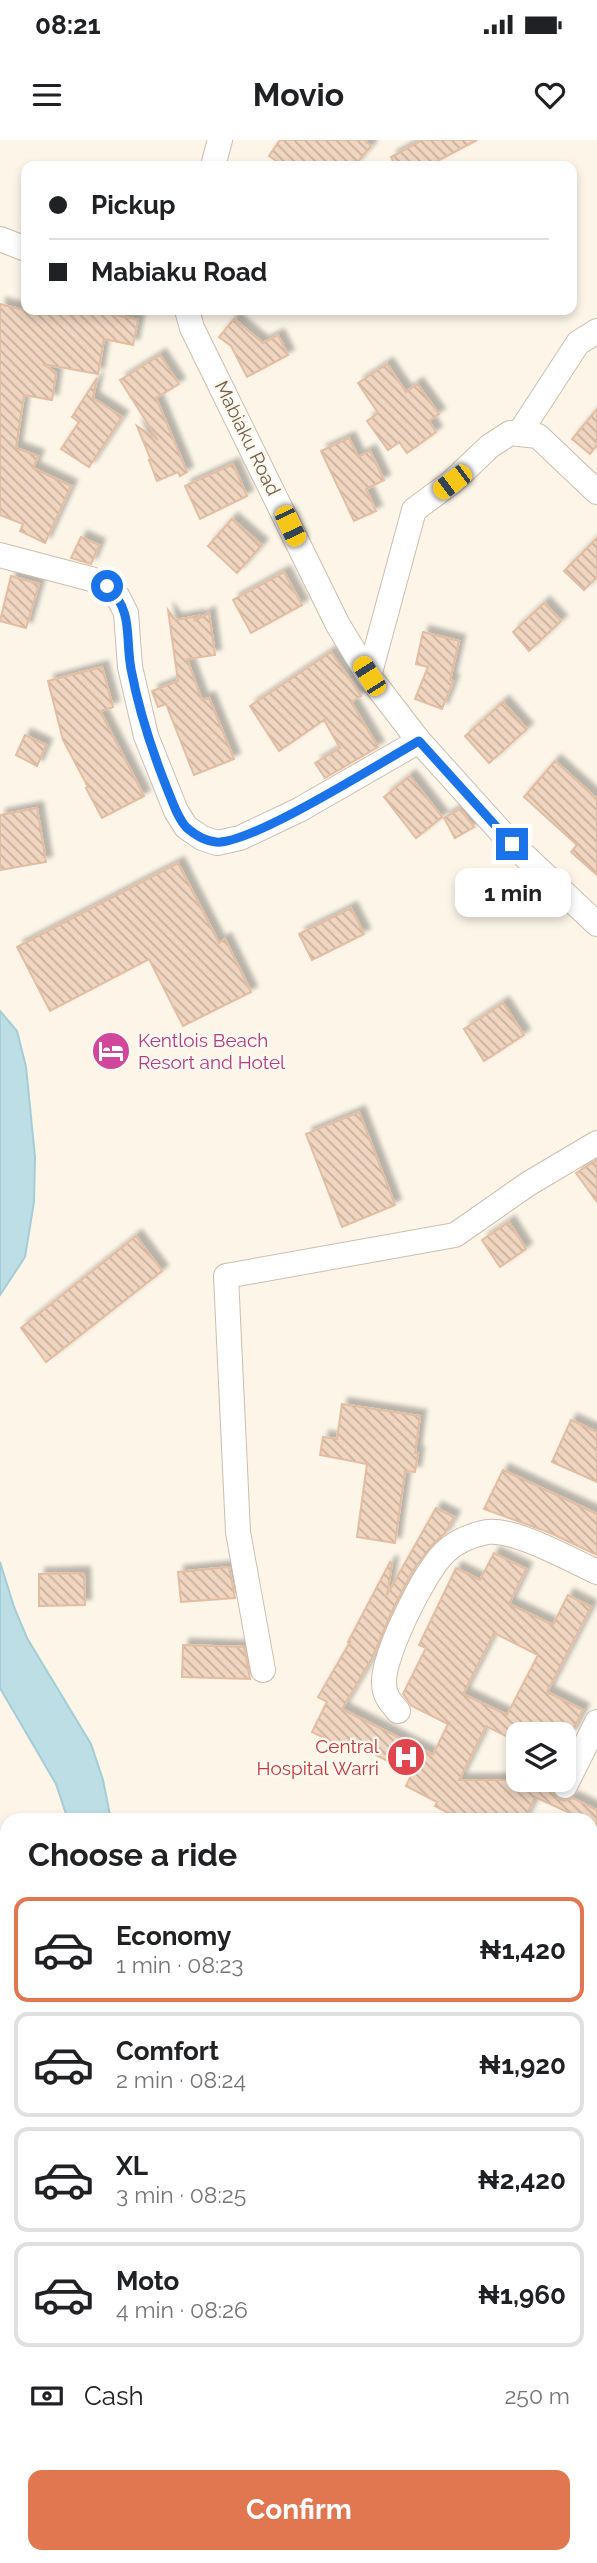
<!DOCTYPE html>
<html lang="en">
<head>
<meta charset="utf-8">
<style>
	:root { --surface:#fff; --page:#f6f6f6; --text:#202124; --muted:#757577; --line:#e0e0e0; --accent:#e17751 }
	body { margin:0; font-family:Raleway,sans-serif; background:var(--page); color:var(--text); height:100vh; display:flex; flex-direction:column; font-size:26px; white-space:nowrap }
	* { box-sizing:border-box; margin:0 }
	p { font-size:23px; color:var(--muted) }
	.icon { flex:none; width:38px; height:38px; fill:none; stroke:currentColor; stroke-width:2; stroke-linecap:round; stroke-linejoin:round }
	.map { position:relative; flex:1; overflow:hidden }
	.details { position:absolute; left:0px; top:1673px; width:598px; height:751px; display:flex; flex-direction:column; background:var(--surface); border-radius:21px 21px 0 0; box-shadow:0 4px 10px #0003 }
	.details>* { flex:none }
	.guide { position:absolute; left:21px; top:21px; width:556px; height:154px; border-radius:14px; box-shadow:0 4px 10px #0003; display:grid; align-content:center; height:154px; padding:0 28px; background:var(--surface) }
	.buttons { position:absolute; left:506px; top:1582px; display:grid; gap:14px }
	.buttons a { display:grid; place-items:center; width:70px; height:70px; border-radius:14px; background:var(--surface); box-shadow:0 4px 10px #0003; font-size:35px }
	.end { position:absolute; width:32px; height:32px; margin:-16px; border:9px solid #1a73e8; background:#fff; box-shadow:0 0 0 4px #fff }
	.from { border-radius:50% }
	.bubble { position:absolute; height:49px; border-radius:14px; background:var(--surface); box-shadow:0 4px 10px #0003; font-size:23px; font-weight:700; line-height:49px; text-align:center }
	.car { position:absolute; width:21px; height:42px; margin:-21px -10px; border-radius:9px; box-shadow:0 0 5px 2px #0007; background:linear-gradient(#f5c518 24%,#345 0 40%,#f5c518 0 76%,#345 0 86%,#f5c518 0) }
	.guide b { display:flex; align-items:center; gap:24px; height:66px; font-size:26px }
	.guide b+b { border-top:2px solid var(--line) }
	.guide i { width:18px; height:18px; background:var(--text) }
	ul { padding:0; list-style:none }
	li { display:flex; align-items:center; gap:21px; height:105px; margin:0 14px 10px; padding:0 14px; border:4px solid var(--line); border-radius:14px }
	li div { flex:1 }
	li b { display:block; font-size:26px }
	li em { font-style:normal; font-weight:700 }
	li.active { border-color:var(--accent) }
	li>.icon { width:63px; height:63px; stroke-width:1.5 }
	h2 { padding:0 28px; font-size:32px; line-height:84px }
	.pay { display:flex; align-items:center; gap:18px; height:77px; padding:0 28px; font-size:26px }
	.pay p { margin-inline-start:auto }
	.action { display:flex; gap:14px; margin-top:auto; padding:14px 28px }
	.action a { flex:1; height:80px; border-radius:14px; background:var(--accent); color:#fff; font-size:28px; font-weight:700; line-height:80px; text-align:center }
	.status { display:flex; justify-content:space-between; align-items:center; height:49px; padding:0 35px; background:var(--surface); direction:ltr }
	.status svg { height:19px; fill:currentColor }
	header { display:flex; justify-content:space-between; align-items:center; height:91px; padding:0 28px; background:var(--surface); font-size:32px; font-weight:700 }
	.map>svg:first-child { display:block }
</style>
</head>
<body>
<div class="status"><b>08:21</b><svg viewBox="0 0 49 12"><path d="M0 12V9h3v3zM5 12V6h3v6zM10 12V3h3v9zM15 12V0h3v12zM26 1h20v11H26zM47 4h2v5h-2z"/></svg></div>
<header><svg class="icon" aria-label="menu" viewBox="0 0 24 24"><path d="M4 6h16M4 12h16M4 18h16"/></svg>Movio<svg class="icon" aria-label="heart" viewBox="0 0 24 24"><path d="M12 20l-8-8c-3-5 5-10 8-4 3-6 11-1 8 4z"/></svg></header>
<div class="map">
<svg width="597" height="2423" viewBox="0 0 597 2423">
	<defs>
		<pattern id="building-back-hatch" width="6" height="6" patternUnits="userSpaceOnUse" patternTransform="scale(1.75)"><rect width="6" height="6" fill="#f0d5c0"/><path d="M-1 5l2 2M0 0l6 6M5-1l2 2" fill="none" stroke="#c7b09e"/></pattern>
		<filter id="shadow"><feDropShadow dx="6" dy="-6" stdDeviation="2" flood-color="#0004"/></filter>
	</defs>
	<rect width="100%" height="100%" fill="#fcf5e8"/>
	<path fill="#bddee5" stroke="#a3cdd7" stroke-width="2" d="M0 871 17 891 26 927 35 1017 34 1062 25 1117 0 1155Z
		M0 1422 14 1467 27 1498 91 1604 103 1640 111 1680H68L56 1644 0 1548Z
		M592 2287 597 2289V2332L592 2330Z"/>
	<path fill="url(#building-back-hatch)" stroke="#e3bda1" stroke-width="2" fill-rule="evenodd" filter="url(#shadow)" d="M280 0H364L371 6 354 26H284L269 16Z
		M422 0H477L428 26H395L391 17Z
		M0 164 23 170H44L74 175 75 170H94L138 180 133 205 104 199 98 234 43 224 56 233 52 260 24 255 16 308 38 316 33 328 71 346 45 403 20 391 23 384 0 375Z
		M234 179 263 203 278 195 288 215 247 237 231 206 219 197Z
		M160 215 179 244 156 258 187 332 180 336 178 332 157 341 149 320H151L137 286 158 300 120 240Z
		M387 224 406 252 417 244 439 274 429 281 436 292 407 313 399 302 388 310 367 281 378 273 358 243Z
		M97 238 93 258 122 277 89 327 61 309 79 282 72 277Z
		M597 269V305L590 314 572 299Z
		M349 298 358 317 370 311 384 340 366 349 376 371 354 381 321 311Z
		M233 324 247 356 200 379 185 346Z
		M232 379 262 405 237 433 208 406Z
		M81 397 99 405 91 424 71 418Z
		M597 398V437L584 450 564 431Z
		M284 432 302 465 251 493 233 460Z
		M11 436 39 444 26 488 0 481Z
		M544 463 561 481 529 511 513 492Z
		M168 470 176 480 198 476 194 481 209 473 215 515 187 519 202 560 209 558 234 619 194 635 166 564 158 567 152 551 178 541Z
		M423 492 459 501 450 540 453 541 442 569 415 559 428 527 416 524Z
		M331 512 361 556 351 562 378 607 325 638 315 623 340 608 324 580 279 611 250 566Z
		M102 527 113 567 100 571 144 656 102 678 86 648 88 647 63 600 48 541Z
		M503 562 527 589 489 623 465 596Z
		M25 595 46 605 37 626 16 615Z
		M555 621 597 659V735L571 712 577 705 524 657Z
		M410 636 442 677 416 698 384 657Z
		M37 668 46 722 0 730V675Z
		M460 669 474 687 455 698 444 678Z
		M178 723 219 803 225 799 251 852 183 886 149 819 50 871 17 807Z
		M351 768 364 794 312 820 299 794Z
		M503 863 524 895 484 921 464 889Z
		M359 972 395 1065 342 1087 306 994Z
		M597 1020V1062L576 1033Z
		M509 1082 526 1109 500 1127 482 1100Z
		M136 1096 162 1131 46 1222 21 1188Z
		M342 1264 420 1276 415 1313H418L415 1332 405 1331 395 1403 357 1397 367 1324 320 1315 323 1297 337 1299Z
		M571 1280 597 1292V1342L552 1322Z
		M503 1330 597 1374V1415L548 1392 484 1369Z
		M436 1368 454 1377 445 1393 433 1404 413 1430 393 1469 372 1518 342 1569 433 1615 448 1584 412 1566 403 1554 426 1508 419 1505 456 1428 480 1440 494 1413 526 1429 509 1464 553 1485 568 1455 591 1467 547 1552 583 1570 571 1594H518V1602L486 1586 459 1640H549L546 1646 550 1648 558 1659 565 1661 573 1658 597 1670V1686L592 1683V1680H585L535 1657 524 1680H462L435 1666 437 1662 406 1646 412 1633 348 1601 345 1608 312 1592 327 1562 318 1557 350 1502H348L390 1422 392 1423 387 1455ZM494 1493 538 1515 507 1575 463 1554Z
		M229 1427 235 1458 181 1462 178 1432Z
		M84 1433 85 1465 39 1466V1434Z
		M183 1505 244 1507 250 1539 182 1537Z"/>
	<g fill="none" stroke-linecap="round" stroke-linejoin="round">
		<defs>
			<path id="minor" d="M213 26 220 0
				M0 99 26 109
				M187 170 192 188 338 485 369 536 419 601 512 704 597 784
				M520 292 578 203 597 191
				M0 415 91 439 107 446 118 457 126 473 130 527 146 596 176 671 186 687 202 698 217 703 240 698 299 670 419 601
				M369 536 414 370 452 342 490 306 510 293 538 296 597 352
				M263 1530 238 1392 226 1136 455 1095 528 1044 597 1003
				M398 1571C390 1562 384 1555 384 1543 383 1515 424 1433 444 1413 455 1402 472 1395 487 1392 514 1388 571 1420 597 1432
				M565 1646 597 1582
				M0 2128 7 2115
				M122 2423 126 2417"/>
		</defs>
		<use href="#minor" stroke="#cebdae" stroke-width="26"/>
		<use href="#minor" stroke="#fff" stroke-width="24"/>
	</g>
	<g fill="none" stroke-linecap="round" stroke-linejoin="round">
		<path stroke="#1a73e8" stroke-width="9" d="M107 446C134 471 125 497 131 529 139 572 152 611 168 651 173 663 178 679 187 688 195 695 206 701 216 702 249 706 383 621 419 601L512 704"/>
	</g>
	<defs>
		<symbol id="hotel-disc" viewBox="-11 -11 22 22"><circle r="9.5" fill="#d1479c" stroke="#fef9ee"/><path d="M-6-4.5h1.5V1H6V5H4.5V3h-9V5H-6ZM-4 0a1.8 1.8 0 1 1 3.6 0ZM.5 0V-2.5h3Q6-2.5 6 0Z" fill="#fff"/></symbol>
		<symbol id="hospital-disc" viewBox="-11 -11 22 22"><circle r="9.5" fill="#e0444e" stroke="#fef9ee"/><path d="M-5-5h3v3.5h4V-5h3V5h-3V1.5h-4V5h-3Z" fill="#fff"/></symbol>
	</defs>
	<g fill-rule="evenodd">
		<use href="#hotel-disc" x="89" y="889" width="44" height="44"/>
		<use href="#hospital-disc" x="384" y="1595" width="44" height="44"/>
	</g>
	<g text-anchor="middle" stroke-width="5" stroke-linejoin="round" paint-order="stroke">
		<g font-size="19" fill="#755d4c" stroke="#fef9ee">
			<text transform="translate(248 298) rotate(64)" y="7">Mabiaku Road</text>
		</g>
		<g font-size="19" fill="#b23c85" stroke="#fef9ee" text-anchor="start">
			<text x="138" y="907">Kentlois Beach<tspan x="138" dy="22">Resort and Hotel</tspan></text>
		</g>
		<g font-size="19" fill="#be3a42" stroke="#fef9ee" text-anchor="end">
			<text x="379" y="1613">Central<tspan x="379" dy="22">Hospital Warri</tspan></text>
		</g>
	</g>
</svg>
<div class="buttons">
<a><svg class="icon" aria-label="layers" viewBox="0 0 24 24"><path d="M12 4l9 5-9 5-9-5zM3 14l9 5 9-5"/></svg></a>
</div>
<i class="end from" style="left:107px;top:446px"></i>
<i class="end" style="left:512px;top:704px"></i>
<div class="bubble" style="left:455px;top:728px;width:116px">1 min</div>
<i class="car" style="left:452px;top:342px;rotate:233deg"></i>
<i class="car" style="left:290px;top:386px;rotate:155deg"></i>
<i class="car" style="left:369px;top:536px;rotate:328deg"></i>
<div class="guide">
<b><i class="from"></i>Pickup</b>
<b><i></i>Mabiaku Road</b>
</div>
<section class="details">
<h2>Choose a ride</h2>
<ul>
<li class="active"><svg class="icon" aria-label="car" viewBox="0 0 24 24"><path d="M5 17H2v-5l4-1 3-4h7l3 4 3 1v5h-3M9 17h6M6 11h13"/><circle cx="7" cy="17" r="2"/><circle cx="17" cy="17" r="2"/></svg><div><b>Economy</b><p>1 min · 08:23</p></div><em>₦1,420</em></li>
<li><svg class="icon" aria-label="car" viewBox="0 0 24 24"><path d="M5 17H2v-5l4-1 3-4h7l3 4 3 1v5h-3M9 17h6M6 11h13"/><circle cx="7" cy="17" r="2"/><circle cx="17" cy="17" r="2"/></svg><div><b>Comfort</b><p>2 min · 08:24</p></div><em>₦1,920</em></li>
<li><svg class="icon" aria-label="car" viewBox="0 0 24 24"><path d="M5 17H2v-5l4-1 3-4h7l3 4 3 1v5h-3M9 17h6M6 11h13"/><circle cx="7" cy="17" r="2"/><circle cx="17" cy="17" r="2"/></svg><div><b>XL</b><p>3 min · 08:25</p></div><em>₦2,420</em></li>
<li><svg class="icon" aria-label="car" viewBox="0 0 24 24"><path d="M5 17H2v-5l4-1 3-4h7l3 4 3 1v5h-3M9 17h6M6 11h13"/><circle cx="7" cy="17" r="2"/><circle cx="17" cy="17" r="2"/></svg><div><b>Moto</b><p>4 min · 08:26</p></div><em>₦1,960</em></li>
</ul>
<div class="pay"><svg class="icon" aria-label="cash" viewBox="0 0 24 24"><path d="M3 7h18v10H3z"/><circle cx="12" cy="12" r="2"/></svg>Cash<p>250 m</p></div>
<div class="action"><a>Confirm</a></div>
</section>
</div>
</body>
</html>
